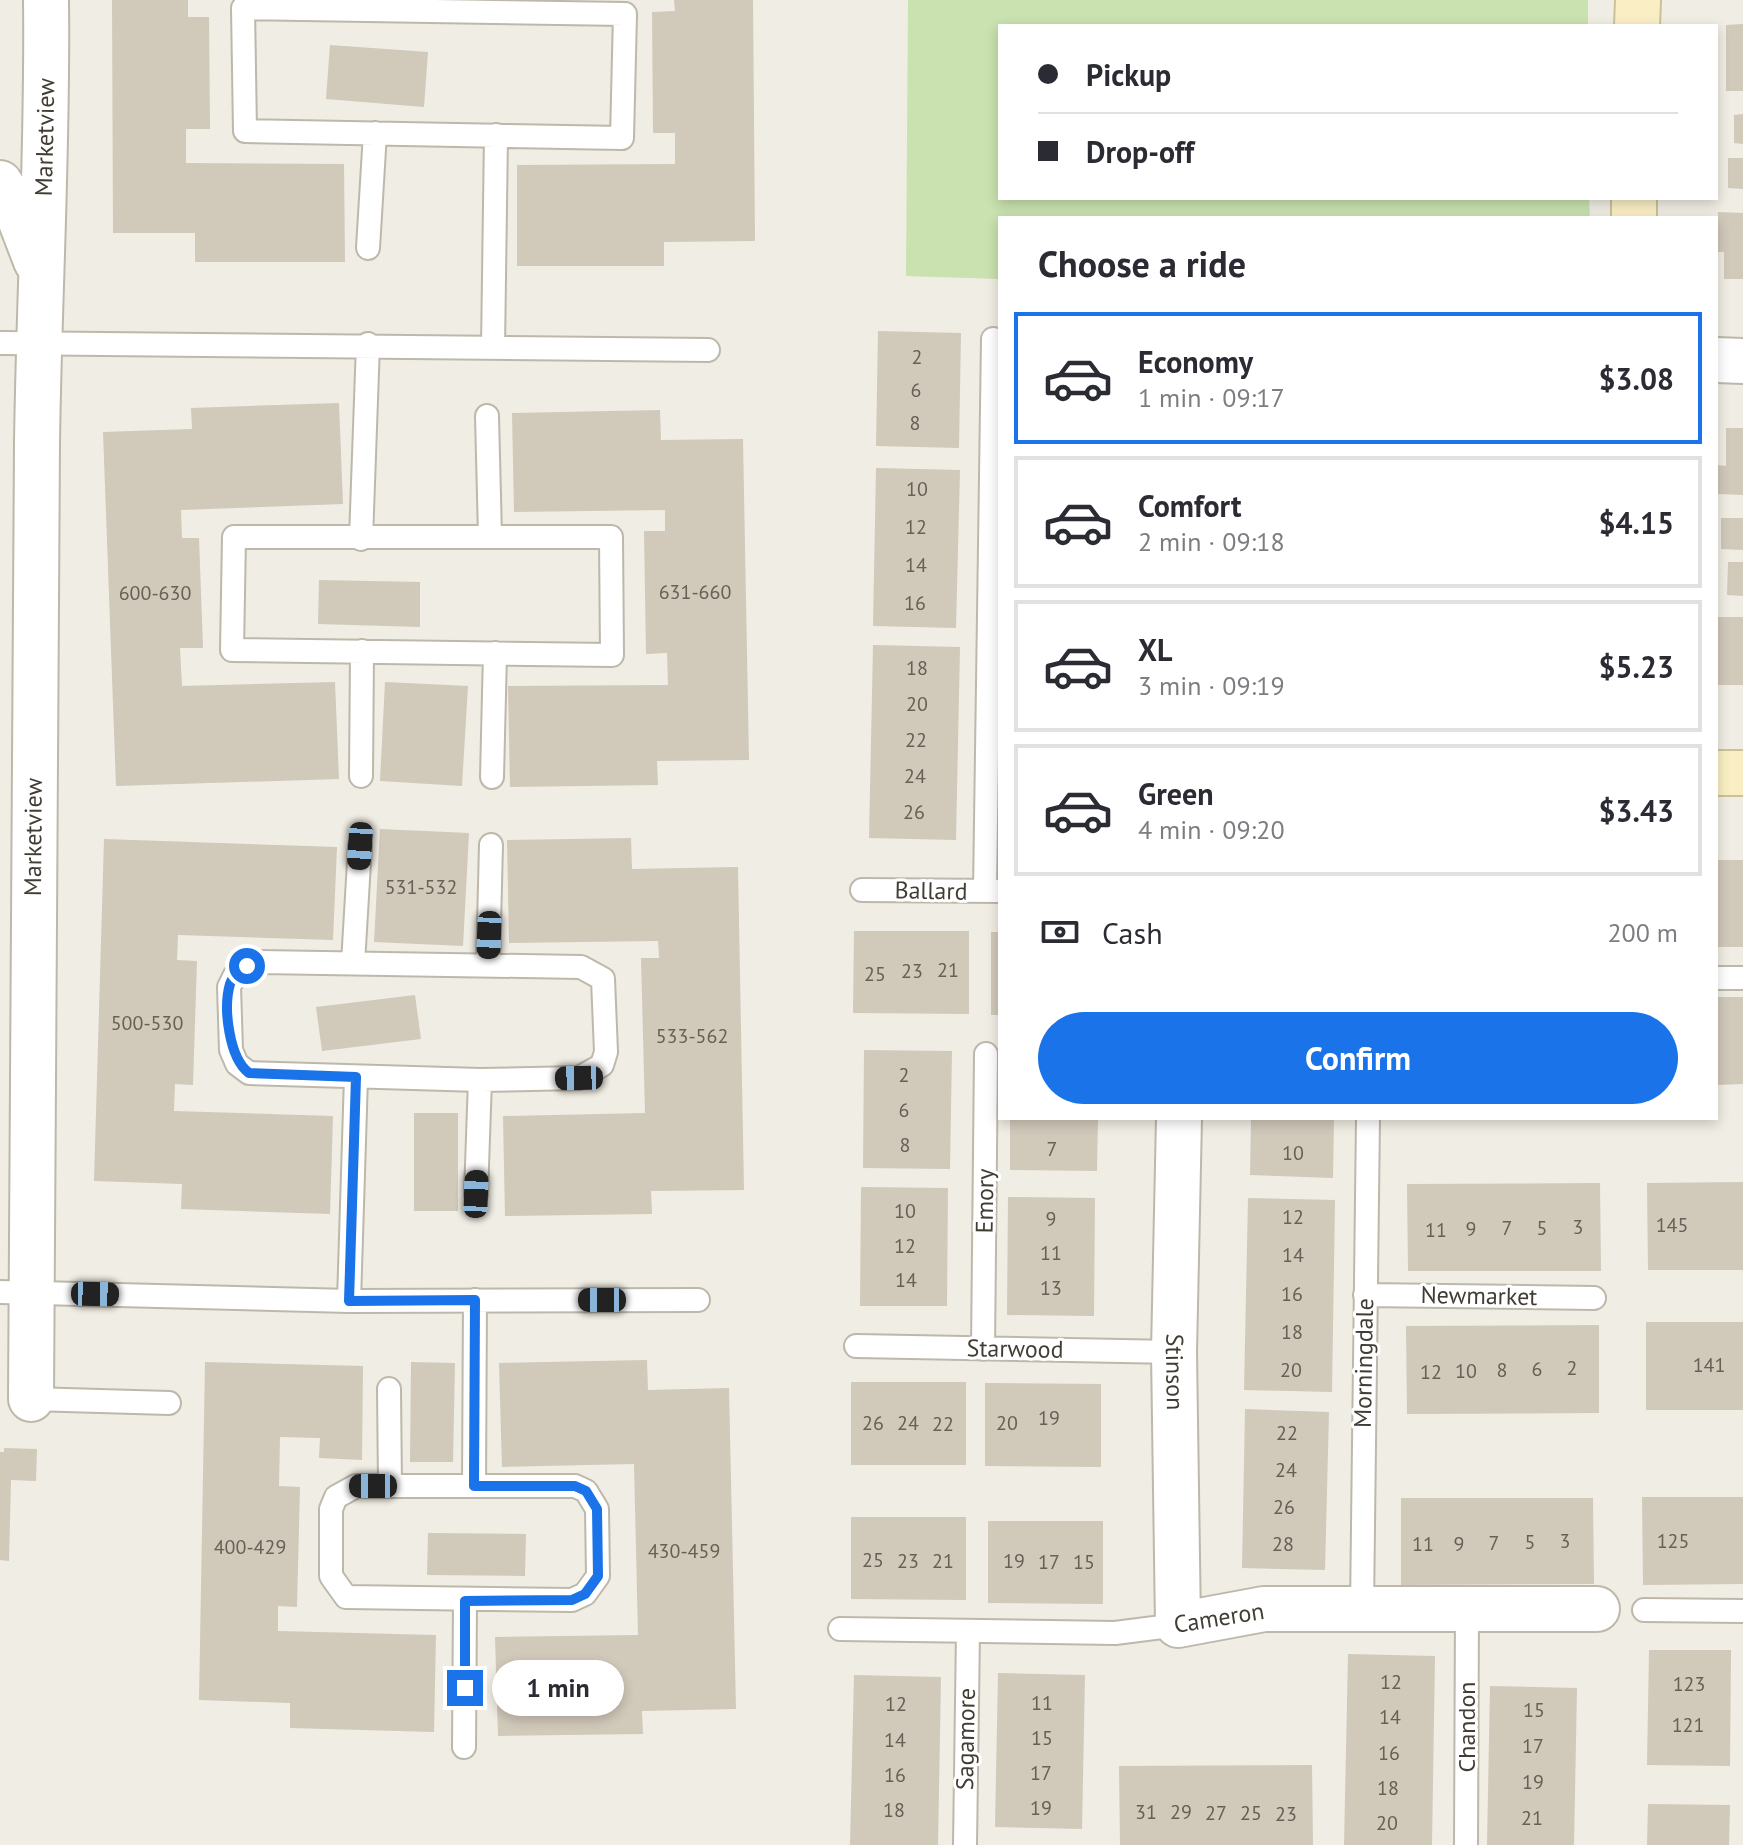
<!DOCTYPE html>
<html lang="en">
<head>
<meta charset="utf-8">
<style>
	:root { --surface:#fff; --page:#f7f7f7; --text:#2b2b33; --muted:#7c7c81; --line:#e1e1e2; --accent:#1a73e8 }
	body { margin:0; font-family:"PT Sans",sans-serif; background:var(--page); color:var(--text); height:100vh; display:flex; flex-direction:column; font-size:30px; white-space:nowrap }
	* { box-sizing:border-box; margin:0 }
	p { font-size:26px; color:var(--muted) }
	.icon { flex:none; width:44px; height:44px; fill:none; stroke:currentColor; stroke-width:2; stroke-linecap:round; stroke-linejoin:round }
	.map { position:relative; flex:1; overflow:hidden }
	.side { position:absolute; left:998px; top:216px; width:720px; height:904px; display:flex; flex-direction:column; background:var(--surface); border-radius:0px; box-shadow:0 4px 12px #0003 }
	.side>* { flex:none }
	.guide { position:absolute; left:998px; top:24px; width:720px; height:176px; border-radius:0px; box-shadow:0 4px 12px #0003; display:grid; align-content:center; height:176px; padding:0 40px; background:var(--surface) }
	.end { position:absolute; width:36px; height:36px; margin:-18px; border:10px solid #1a73e8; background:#fff; box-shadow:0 0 0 4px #fff }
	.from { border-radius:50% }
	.bubble { position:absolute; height:56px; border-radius:28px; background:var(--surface); box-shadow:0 4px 12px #0003; font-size:26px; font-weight:700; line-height:56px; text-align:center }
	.car { position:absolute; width:24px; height:48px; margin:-24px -12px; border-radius:10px; box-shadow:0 0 6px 2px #0007; background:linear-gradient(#222 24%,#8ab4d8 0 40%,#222 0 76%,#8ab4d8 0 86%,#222 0) }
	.guide b { display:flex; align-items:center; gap:28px; height:76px; font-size:30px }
	.guide b+b { border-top:2px solid var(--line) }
	.guide i { width:20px; height:20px; background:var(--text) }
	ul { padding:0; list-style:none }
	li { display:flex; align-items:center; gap:24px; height:132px; margin:0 16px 12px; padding:0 24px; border:4px solid var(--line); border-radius:0px }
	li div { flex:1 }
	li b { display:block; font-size:30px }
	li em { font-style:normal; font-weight:700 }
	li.on { border-color:var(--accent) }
	li>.icon { width:72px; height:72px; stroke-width:1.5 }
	h2 { padding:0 40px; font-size:36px; line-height:96px }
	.pay { display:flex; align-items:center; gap:20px; height:88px; padding:0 40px; font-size:30px }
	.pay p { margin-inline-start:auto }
	.action { display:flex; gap:16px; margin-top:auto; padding:16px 40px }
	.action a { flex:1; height:92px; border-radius:48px; background:var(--accent); color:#fff; font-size:32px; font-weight:700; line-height:92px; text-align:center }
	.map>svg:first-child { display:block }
</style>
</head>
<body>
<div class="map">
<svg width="1743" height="1845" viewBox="0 0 1743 1845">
	<rect width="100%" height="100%" fill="#f0ede4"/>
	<path fill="#c9e2af" d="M908 0H1588V26H1000V198H1589L1590 218H1000V279L906 276Z"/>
	<path fill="#d1c9ba" d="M112 0H188V17H209L210 129H186V163L344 164 345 262H195V233H113Z
		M674 0H753L755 241 664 242V266H517V165L675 164V133H653L652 12 675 11Z
		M1743 24V91H1726V25Z
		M330 45 428 52 424 107 326 99Z
		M1743 114V144L1734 143V115Z
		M1728 158H1743V189L1728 188Z
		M1718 212 1743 213V279H1724V252H1717Z
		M878 331 961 333 959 448 876 446Z
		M339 403 343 504 181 510 182 538H199L203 648H180L182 686 335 682 339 779 116 786 103 432 192 429 191 408Z
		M660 410 661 440 743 439 749 760 657 761 658 785 510 787 508 686 668 685 667 653 646 654 644 531H665V510L514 512 512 413Z
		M1726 428H1743V495L1717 494V465L1726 466Z
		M876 468 960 470 956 628 873 626Z
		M1721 518H1743V550L1721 549Z
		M1728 562H1743V596L1727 595Z
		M319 580 420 582V627L318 624Z
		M1716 617H1743V685H1716Z
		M873 645 960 647 956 840 869 838Z
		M385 682 468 686 462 786 380 781Z
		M380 829 469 833 463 946 374 942Z
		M631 838 632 869 738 867 744 1190 651 1191 652 1214 505 1216 503 1116 645 1113 641 958H659L658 941 509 943 507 840Z
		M104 839 337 847 333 940 178 935 177 960 197 961 193 1085 175 1084 174 1111 333 1116 330 1214 181 1209 182 1184 94 1181Z
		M1716 860H1743V947H1716Z
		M854 931H969V1014L853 1013Z
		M991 932H1000V1015H991Z
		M415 995 421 1039 322 1051 316 1007Z
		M1716 997H1743V1084L1716 1085Z
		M864 1050 952 1051 950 1169 863 1168Z
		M414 1113H458V1211H414Z
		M1010 1118H1098L1097 1171 1010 1170Z
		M1251 1118H1334L1333 1178 1250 1175Z
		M1743 1182V1270H1648L1647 1183Z
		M1600 1183 1601 1271H1408L1407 1184Z
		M861 1187 948 1188 947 1306H860Z
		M1008 1197 1095 1198 1094 1316 1007 1315Z
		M1248 1198 1335 1200 1332 1392 1244 1390Z
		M1646 1322H1743V1410H1646Z
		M1599 1325V1413L1407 1414 1406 1326Z
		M647 1360 648 1390 729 1388 736 1709 642 1711 643 1734 498 1736 495 1637 638 1635 634 1464 502 1467 499 1363Z
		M205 1362 363 1366 362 1460 319 1458 320 1438 280 1437 279 1486 300 1487 297 1607 278 1606V1631L436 1635 434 1732 290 1728V1703L199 1700Z
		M411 1362 455 1363 453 1462H410Z
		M851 1382H966V1465H851Z
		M985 1383 1101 1384V1467L985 1466Z
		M1245 1409 1329 1412 1325 1570 1242 1568Z
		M4 1448 37 1449 36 1481 11 1480 9 1561 0 1560V1452H4Z
		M1642 1497H1743V1584L1643 1585Z
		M1401 1498H1593L1594 1584 1401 1585Z
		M851 1517H966V1600L851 1599Z
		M988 1521H1103V1604L988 1603Z
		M428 1533 526 1534 525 1576 427 1575Z
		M1649 1650H1731L1730 1766 1647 1765Z
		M1348 1654 1435 1656 1432 1845H1344Z
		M998 1673 1085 1675 1082 1829 995 1827Z
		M854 1675 941 1677 938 1845H850Z
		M1490 1686 1577 1688 1574 1845H1487Z
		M1312 1765 1313 1845H1120L1119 1766Z
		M1648 1804 1730 1805 1729 1845H1647Z"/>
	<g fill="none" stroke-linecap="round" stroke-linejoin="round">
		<defs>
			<path id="lane" d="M243 8 625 14 622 138 245 131Z
				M368 248 375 133
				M0 343 708 350
				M493 348 496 135
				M487 416 490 536
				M234 537H611L612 655 232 650Z
				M361 539 368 344
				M361 776 362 651
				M492 777 495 653
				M862 890 999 891
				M985 891 993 339
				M260 962 581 967 603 979 606 1052 602 1065 579 1078 480 1080 249 1073 237 1064 231 1050 229 987 235 975Z
				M353 963 360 846
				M488 965 491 845
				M1716 978H1743
				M476 1194 480 1080
				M0 1292 349 1301 698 1300
				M1365 1295 1594 1298
				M349 1301 356 1077
				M856 1346 1174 1352
				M983 1349 986 1054
				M389 1389 390 1486
				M31 1399 169 1403
				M356 1486H575L586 1491 597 1509 598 1576 585 1594 572 1600 346 1597 331 1576V1509L336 1497Z
				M474 1486 475 1300
				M1362 1608 1368 1118
				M1644 1610 1743 1611
				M840 1629 1115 1633 1178 1625
				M464 1747 465 1601
				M965 1845 968 1632
				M1466 1845 1467 1609"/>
			<g id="street">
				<path d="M0 183 15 206 36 261"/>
				<path d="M1716 360 1743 361"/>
				<path id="s1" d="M1179 1118 1174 1352 1178 1625 1264 1609H1597"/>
				<path id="s2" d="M31 1399C32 1080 33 761 37 443 39 295 48 148 46 0"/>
			</g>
			<path id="secondary" d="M1637 26 1638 0
				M1634 218V198
				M1716 773H1743"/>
		</defs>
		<use href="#lane" stroke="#beb8aa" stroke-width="26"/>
		<use href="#street" stroke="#beb8aa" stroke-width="48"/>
		<use href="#secondary" stroke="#cdc196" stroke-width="48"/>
		<use href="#lane" stroke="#fff" stroke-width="22"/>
		<use href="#street" stroke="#fff" stroke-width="44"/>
		<use href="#secondary" stroke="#faefc4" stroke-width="44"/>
	</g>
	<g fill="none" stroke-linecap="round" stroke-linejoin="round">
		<path stroke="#1a73e8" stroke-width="10" d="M247 966C239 971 233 975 230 984 223 1008 229 1058 249 1073L356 1077 349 1301 475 1300 474 1486H575L586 1491 597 1509 598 1576 585 1594 572 1600 465 1601V1688"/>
	</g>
	<g text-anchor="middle" stroke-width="6" stroke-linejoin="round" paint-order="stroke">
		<g font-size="20" fill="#666056">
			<text x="917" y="364">2</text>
			<text x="916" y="397">6</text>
			<text x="915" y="430">8</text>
			<text x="917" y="496">10</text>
			<text x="916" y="534">12</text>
			<text x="916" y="572">14</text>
			<text x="695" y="599">631-660</text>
			<text x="155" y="600">600-630</text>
			<text x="915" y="610">16</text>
			<text x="917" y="675">18</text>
			<text x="917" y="711">20</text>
			<text x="916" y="747">22</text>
			<text x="915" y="783">24</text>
			<text x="914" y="819">26</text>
			<text x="421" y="894">531-532</text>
			<text x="948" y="977">21</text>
			<text x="912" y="978">23</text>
			<text x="875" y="981">25</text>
			<text x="147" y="1030">500-530</text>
			<text x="692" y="1043">533-562</text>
			<text x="904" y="1082">2</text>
			<text x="904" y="1117">6</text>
			<text x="905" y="1152">8</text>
			<text x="1052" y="1156">7</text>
			<text x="1293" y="1160">10</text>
			<text x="905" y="1218">10</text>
			<text x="1293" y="1224">12</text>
			<text x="1051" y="1226">9</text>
			<text x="1672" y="1232">145</text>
			<text x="1578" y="1234">3</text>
			<text x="1507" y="1235">7</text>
			<text x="1542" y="1235">5</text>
			<text x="1471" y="1236">9</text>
			<text x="1436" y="1237">11</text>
			<text x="905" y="1253">12</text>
			<text x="1051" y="1260">11</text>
			<text x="1293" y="1262">14</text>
			<text x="906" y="1287">14</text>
			<text x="1051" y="1295">13</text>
			<text x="1292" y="1301">16</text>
			<text x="1292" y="1339">18</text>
			<text x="1709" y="1372">141</text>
			<text x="1572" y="1375">2</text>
			<text x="1537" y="1376">6</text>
			<text x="1291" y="1377">20</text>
			<text x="1502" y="1377">8</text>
			<text x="1466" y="1378">10</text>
			<text x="1431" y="1379">12</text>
			<text x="1049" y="1425">19</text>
			<text x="873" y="1430">26</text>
			<text x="908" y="1430">24</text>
			<text x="1007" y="1430">20</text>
			<text x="943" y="1431">22</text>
			<text x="1287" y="1440">22</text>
			<text x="1286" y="1477">24</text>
			<text x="1284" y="1514">26</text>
			<text x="1565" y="1548">3</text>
			<text x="1673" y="1548">125</text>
			<text x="1530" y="1549">5</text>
			<text x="1494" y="1550">7</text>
			<text x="1283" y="1551">28</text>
			<text x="1423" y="1551">11</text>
			<text x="1459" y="1551">9</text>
			<text x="250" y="1554">400-429</text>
			<text x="684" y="1558">430-459</text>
			<text x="873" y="1567">25</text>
			<text x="908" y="1568">23</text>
			<text x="943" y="1568">21</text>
			<text x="1014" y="1568">19</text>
			<text x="1049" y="1569">17</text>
			<text x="1084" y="1569">15</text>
			<text x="1391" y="1689">12</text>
			<text x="1689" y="1691">123</text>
			<text x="1042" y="1710">11</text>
			<text x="896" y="1711">12</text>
			<text x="1534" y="1717">15</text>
			<text x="1390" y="1724">14</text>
			<text x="1688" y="1732">121</text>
			<text x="1042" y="1745">15</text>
			<text x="895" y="1747">14</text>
			<text x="1533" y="1753">17</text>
			<text x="1389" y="1760">16</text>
			<text x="1041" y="1780">17</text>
			<text x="895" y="1782">16</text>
			<text x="1533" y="1789">19</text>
			<text x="1388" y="1795">18</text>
			<text x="1041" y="1815">19</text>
			<text x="894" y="1817">18</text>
			<text x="1146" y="1819">31</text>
			<text x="1181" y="1819">29</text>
			<text x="1216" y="1820">27</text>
			<text x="1251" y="1820">25</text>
			<text x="1286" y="1821">23</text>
			<text x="1532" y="1825">21</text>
			<text x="1387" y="1830">20</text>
		</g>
		<g font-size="24" fill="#423d34" stroke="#fff">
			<text dy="8" stroke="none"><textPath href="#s2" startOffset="1262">Marketview</textPath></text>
			<text dy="8" stroke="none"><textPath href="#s2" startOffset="562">Marketview</textPath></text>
			<text transform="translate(931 891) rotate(1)" y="8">Ballard</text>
			<text transform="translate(985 1201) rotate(-89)" y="8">Emory</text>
			<text transform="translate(1479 1296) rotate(1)" y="8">Newmarket</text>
			<text transform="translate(1015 1349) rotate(1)" y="8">Starwood</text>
			<text transform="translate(1364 1363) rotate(-89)" y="8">Morningdale</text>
			<text dy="8" stroke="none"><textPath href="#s1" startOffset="254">Stinson</textPath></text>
			<text transform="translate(1219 1618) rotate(-9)" y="8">Cameron</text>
			<text transform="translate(1467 1727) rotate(-90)" y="8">Chandon</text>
			<text transform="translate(966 1739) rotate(-89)" y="8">Sagamore</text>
		</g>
	</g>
</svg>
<i class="end from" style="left:247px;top:966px"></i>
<i class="end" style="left:465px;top:1688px"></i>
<div class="bubble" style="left:492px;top:1660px;width:132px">1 min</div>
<i class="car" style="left:360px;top:846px;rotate:184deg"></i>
<i class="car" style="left:489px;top:935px;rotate:182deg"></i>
<i class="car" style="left:579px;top:1078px;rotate:269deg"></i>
<i class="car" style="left:476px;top:1194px;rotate:2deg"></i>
<i class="car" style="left:95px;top:1294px;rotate:91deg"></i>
<i class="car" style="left:602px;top:1300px;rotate:270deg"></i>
<i class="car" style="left:373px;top:1486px;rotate:270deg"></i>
<div class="guide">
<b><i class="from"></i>Pickup</b>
<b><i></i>Drop-off</b>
</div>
<section class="side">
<h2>Choose a ride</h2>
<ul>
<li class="on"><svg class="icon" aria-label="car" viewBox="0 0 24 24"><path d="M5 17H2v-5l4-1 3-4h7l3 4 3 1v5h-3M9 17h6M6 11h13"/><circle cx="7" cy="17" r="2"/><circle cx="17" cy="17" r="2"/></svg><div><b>Economy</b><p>1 min · 09:17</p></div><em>$3.08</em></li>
<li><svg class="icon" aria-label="car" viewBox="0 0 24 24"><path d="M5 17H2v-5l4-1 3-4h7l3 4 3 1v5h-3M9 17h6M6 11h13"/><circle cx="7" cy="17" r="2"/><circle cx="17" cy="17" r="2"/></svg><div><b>Comfort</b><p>2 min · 09:18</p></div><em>$4.15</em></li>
<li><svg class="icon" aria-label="car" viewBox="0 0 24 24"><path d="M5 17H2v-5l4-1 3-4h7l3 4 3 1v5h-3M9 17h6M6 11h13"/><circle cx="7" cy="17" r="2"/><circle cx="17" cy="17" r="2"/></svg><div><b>XL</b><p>3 min · 09:19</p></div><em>$5.23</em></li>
<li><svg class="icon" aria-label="car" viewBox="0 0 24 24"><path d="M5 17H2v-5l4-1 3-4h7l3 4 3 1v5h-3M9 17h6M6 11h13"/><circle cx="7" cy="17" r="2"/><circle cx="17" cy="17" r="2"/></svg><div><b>Green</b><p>4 min · 09:20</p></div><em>$3.43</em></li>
</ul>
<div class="pay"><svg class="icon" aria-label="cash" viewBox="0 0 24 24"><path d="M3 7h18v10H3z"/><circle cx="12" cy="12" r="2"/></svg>Cash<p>200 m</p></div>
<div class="action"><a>Confirm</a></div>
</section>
</div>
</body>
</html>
